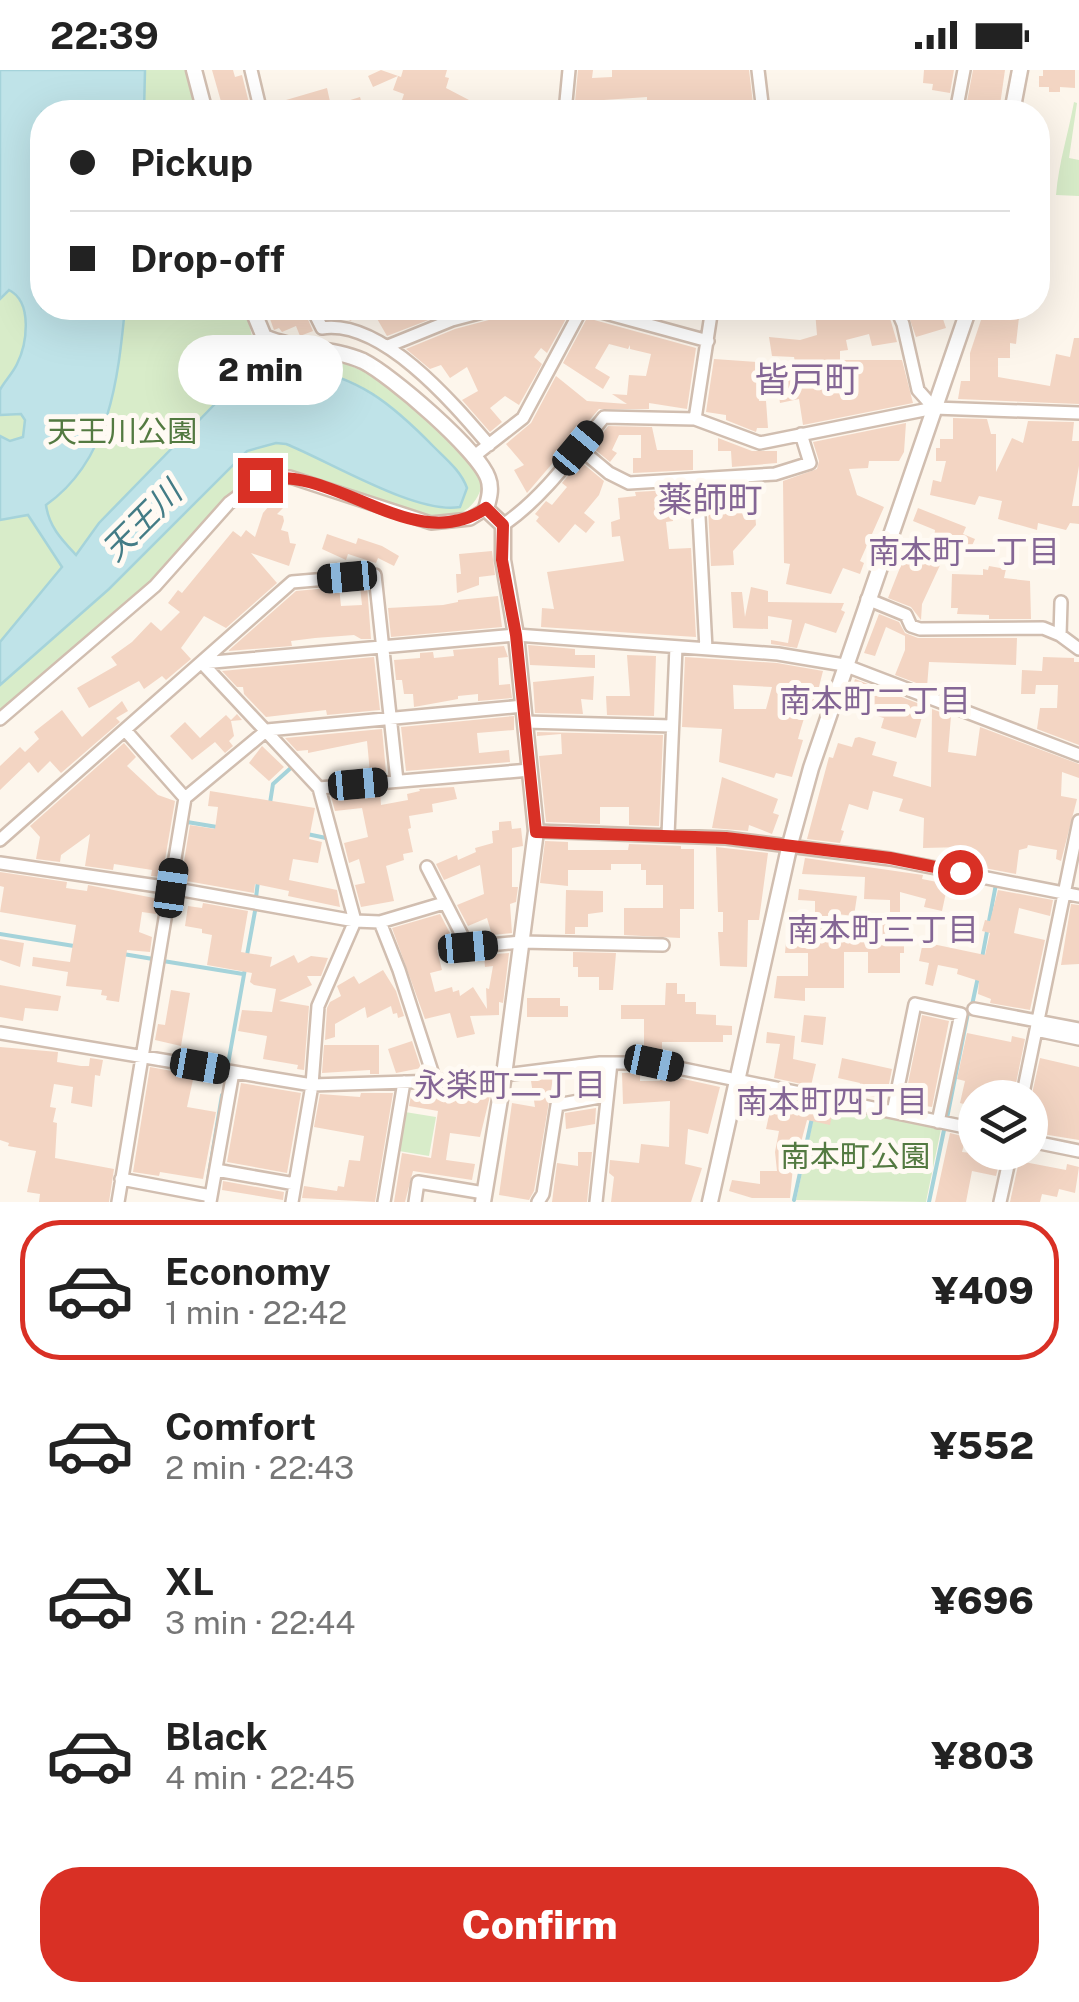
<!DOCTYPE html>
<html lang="en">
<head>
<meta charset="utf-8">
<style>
	:root { --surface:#fff; --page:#f6f6f6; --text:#222; --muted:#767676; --line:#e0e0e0; --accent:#d93025 }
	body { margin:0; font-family:"Public Sans","Noto Sans JP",sans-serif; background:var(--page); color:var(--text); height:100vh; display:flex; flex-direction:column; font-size:38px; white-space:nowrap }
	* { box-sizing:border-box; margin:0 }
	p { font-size:32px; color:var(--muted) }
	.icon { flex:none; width:55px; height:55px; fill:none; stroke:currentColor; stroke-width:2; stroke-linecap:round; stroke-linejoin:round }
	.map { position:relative; height:1132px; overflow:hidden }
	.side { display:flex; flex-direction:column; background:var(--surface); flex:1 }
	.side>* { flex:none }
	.guide { position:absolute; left:30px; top:30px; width:1020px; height:220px; border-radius:40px; box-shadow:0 10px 40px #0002; display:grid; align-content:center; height:220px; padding:0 40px; background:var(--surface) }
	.controls { position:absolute; left:958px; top:1010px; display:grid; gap:20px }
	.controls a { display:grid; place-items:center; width:90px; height:90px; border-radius:50%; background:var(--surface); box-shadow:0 10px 40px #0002; font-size:50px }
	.end { position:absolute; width:45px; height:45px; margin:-22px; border:12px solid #d93025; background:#fff; box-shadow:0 0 0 5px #fff }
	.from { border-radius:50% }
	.bubble { position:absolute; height:70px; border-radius:35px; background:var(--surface); box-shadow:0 10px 40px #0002; font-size:32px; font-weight:800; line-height:70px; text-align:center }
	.car { position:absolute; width:30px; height:60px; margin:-30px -15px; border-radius:12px; box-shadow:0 0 8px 2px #0007; background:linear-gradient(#222 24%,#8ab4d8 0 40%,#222 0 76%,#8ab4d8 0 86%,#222 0) }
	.guide b { display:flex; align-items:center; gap:35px; height:95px; font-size:38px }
	.guide b+b { border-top:2px solid var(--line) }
	.guide i { width:25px; height:25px; background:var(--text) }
	ul { padding:18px 0 0; list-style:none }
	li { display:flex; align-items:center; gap:30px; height:140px; margin:0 20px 15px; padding:0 20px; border:5px solid transparent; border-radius:40px }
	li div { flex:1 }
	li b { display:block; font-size:38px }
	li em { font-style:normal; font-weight:800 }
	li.selected { border-color:var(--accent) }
	li>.icon { width:90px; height:90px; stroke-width:1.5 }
	.cta { display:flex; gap:20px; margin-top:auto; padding:20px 40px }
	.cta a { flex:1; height:115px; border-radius:40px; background:var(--accent); color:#fff; font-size:40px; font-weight:800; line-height:115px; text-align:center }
	.status { display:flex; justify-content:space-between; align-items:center; height:70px; padding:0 50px; background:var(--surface); direction:ltr }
	.status svg { height:28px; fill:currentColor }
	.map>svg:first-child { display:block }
</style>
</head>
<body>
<div class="status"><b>22:39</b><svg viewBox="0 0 49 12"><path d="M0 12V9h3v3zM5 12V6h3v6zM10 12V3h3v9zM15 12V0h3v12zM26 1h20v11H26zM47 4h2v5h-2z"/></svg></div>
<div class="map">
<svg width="1079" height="1132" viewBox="0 0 1079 1132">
	<rect width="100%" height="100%" fill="#fdf6ec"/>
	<path fill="#d8ecc9" d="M0 0H188L198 42H42V238H245L253 270C283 281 314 283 343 293 399 312 451 364 483 413 475 439 463 445 436 449L293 401H274L242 414 140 523 0 641Z
		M1074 32 1077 33 1069 88 1079 90V126L1056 125C1059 91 1068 65 1074 32Z
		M817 1033 941 1059 926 1132 796 1130Z
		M405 1042 436 1047 429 1086 399 1081Z"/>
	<path fill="#bfe3e8" stroke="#a5d3da" stroke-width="2.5" d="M0 0H145L144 42H42V238H125C118 309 110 390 46 435 49 457 62 470 76 485L99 453 251 297C267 292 280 295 297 297 358 306 391 333 434 377 446 389 461 401 467 418L460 437C417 445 329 391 286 374L276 373 247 381 109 519 0 615V572L62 497 28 445 0 450V366L10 371 23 367 25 350 21 344 0 345C0 338 0 326 0 320 3 313 13 303 17 294 27 274 33 232 9 220L0 229Z"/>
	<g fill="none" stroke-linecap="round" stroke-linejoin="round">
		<path stroke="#a5d3da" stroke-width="4" d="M270 733 273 714 293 696
			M187 752 217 757
			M307 764 326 768
			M256 828 258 811
			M0 864 74 876
			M123 884 153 889
			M247 885 255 841
			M982 888 996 814
			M163 891 243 904
			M972 935 978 907
			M228 994 245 899
			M947 1048 968 943 974 944
			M208 1110 222 1025
			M794 1130 812 1048
			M929 1132 944 1060"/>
	</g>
	<path fill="#f3d5c3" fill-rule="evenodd" d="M212 0H233L235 7 242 5 250 37 245 38 246 42H224Z
		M381 0 401 7 403 0H447L445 7 449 8 446 18 469 30 462 42H452L453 39 432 32 429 42H398L404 24 393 20 398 6 373 17 368 6Z
		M578 0H593L592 8 612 7V0H749L754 42H647V27L575 32Z
		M924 0H954L950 23 932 20 933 14 923 13Z
		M973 0H1005L999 42 973 40 965 42Z
		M1043 0H1075V18L1060 17V22H1049V17H1039V6H1043Z
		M327 18 331 36 360 27 364 41 270 42 269 35Z
		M266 238H303L313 261 300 266 296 256 282 262 279 258 274 260Z
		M353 238H456L457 239 387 266 372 240 350 251 345 242Z
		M538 238H572L547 283 541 278 534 287 542 294 519 335 505 326 490 338 502 352 490 362 462 330 478 321 467 297 450 308 441 295 430 299 406 279 455 259 500 247 507 241 515 240 517 250 538 246Z
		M839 238H887L897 272 872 276 869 264 846 270 848 280 840 281V290H902L913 333 803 355 799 329 780 333 777 312 798 308 794 287 772 286 769 267 800 270 817 265 815 241Z
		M906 238H954L950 247 943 249 946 258 916 267Z
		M985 238H1020L1016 274 1010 273V288H998V307L1050 316 1056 284 1070 287 1074 268H1079V334L958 329 961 311H970V283Z
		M587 248 696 278 687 339 649 333V339H599L527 423 514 400 524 395 506 374 531 353 556 306 587 331 627 334 612 324 627 325 629 305 646 306 651 284 630 279V275L628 279 609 274 595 298 610 307 603 319 563 293Z
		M714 289 757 292 759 331H766L768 358H757L756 362 726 350V345L706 342Z
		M953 348 987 349 991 364H996V402L1012 368 1023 373 1028 351 1074 352 1072 371H1079V396L1072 436H1079V454L1070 453 1066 460 1038 453 1037 460 998 449 1002 431 979 426 975 435 930 425 933 410 941 412 946 391H936V378H940V369H953Z
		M906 353 904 382 899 391H869L868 398 849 399 857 425 884 437 860 491 864 493 860 504 843 498 831 524 786 514 790 494 784 493 783 411 817 399 819 391 813 372Z
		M608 356 652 357 657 380H693V400L633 403V388H641V365H619L612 380 617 383 610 392 592 377Z
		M718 368 752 381H777V393L732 397 731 381H718Z
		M580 391 604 411 599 425 584 443 595 452 586 463 575 454 559 473 536 451 539 447 535 444 546 431 552 435 567 417 562 413Z
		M753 415 756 455 733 481 734 495 711 496 707 418Z
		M688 419 689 427H670L673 451 666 452 669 479 691 478 696 567 541 557 542 538 554 539 547 502 624 491 620 466 612 467 611 452 620 449 618 428 636 426 635 422Z
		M274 430 283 438 277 444 283 446 284 451 281 460 288 462 290 473 296 474 289 496 251 483 277 513 226 558 204 546 181 578 191 589 166 610 162 606 144 619 139 611 89 638 77 618 117 595 111 587 132 572 151 552 161 561 180 542 168 533 178 520 182 523 233 461 241 467 246 460 255 467 263 443Z
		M918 438 966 457 963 464 975 469 970 480 957 479 954 487V465L922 534 921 550 911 537 888 528 903 490 919 497 934 469 935 460 913 451Z
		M327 464 356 474 358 468 382 476 399 486 394 496 378 488 376 493 348 484 346 490 322 479Z
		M492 481 495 505 479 507V515L457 523 456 504H461L459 484Z
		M989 496 1006 499 1004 508 1030 511 1031 549H989V545L957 544 958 538H951L952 504 983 505V499L988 500Z
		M367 515 371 569H361L354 565 315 568 291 571 292 576 228 581 296 521 339 517 341 536 362 535 360 516Z
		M751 517 768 521V532L844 533 841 540 845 542 836 563 805 553 797 578 771 574V570L788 573 792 550 768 546V559L733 558 731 522H742L745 547Z
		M498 526 502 557 391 567 388 538 443 535 458 532V530Z
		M879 544 899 552 905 563 918 568H1017L1016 595 929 592 927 617 895 605 905 580V566L886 557 875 586 864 583Z
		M528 575 575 579V585H595V598L530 595Z
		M504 576 508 587 498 588 499 615 510 614 512 628 478 631V624L458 626V629L414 637 413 624H404L402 610H396L394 590 420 588V583L433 582 434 588 454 586 453 580Z
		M627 585 656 586 654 646 607 645 606 626H630Z
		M374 587 380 640 327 645 326 640 266 647 244 624 243 617H237L222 601Z
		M685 587 777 593 823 601 813 640 807 639 801 658 798 669 803 670 792 707 776 703 774 708 719 692 722 659 682 657ZM733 615 772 617 766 639H734Z
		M1043 587 1074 588V592H1079V675L1037 659 1040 638H1057L1058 615H1036L1035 624H1021L1022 600 1042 601Z
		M594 606 593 630 581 629 583 644 535 643 533 612Z
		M855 609 925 636 916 668 881 658 884 648 847 637Z
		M122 631 128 641 116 648 120 652 61 703 50 691 38 703 29 692 0 720V696L20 677 25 682 39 669 34 662 62 640 82 667Z
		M932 639 951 646 948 682 976 686 980 657 1079 694V708L1062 702 1061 726 1077 729 1061 791 1056 789 1057 780 1028 775 1027 778 1019 780 1016 804 963 794 965 777 923 778 924 748 899 741 903 729 873 721 868 740 849 734 841 760 844 761 840 773 807 769 829 687 833 688 838 673 852 677 855 668 859 667 876 672 872 685 897 692 893 706 931 717Z
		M237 644 242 650 231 651 234 666 229 671 233 676 225 683 215 672 192 690 170 666 185 652 200 668 226 645 231 650Z
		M514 646V660L477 663 479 683 509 680 510 692 406 701 401 657Z
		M382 659 386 702 370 703 367 671 308 683V680L297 681 285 668Z
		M537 662 663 665 659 756 629 755V737H600V754L546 752 539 686 562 684 561 664 537 666Z
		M124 673 136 687 127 696 158 725 175 731 162 807 151 806 152 800 114 794 113 800 85 796 90 764 61 785 60 792 36 789 40 767 30 756Z
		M262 676 284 697 269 711 249 693Z
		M722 707 778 729 773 743 779 745 772 764 749 755 748 761 712 758Z
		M454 717 457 729 432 734 433 742 409 746 411 758 408 759 413 782 403 784 404 790 386 796 394 831 361 837 355 815 365 813 359 789 349 793 344 773 368 767 362 738 335 741 331 726 380 722 381 735 408 730 407 724 420 721 419 719Z
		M210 721 315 738 309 769 322 772 318 793 293 789 289 810 337 820 340 837 288 826 289 821 255 814 254 823 181 810 190 755 215 759 218 737 208 736Z
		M511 751 512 759 521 758 523 776 512 778V817H518L516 832 510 834 512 863 492 865 487 848 468 856 457 835 484 824 480 795 444 810 436 794 457 785 458 790 476 782 475 778 493 773 492 761 499 760V752Z
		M545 771 568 772V780H628L629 774 681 776V779H694V839H680V868L624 865V838H663V815H646V800H641V794H611V800H568V816L540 813Z
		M716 777 768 783 759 850H748L747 897 720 896 718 862H723V842H718Z
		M805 788 923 805 922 809 942 813 941 817 947 818 942 841 924 837 926 829 900 822V864H904V883H900V903H868V882H844V918H805V931L774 928 777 906H808V883H785L788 851H815V831L798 830 799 819 857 826 854 846 828 843V866H854V854H890V830L864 829 865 807 802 804Z
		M0 802 67 812 66 818 87 821 88 815 159 829 156 844 142 842 139 862 152 867 150 882 127 880 119 932 106 930 107 926 101 925 102 920 66 916 68 902 32 896 33 887 70 892 76 855 0 842 4 817 0 816Z
		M566 820 603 821V842L588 844V857H575V864H565Z
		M998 820 1053 830 1050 846 1019 838 1014 863 1045 870 1030 940 990 933 991 929 978 924 979 911 957 904 958 899 938 895 933 916 925 914 929 893 919 891 923 872 985 885 990 863 982 861 985 850 990 851Z
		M203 833 248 841 241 882 272 887 270 897 294 885 298 893 311 886 328 888 321 906H307L312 915 279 931 309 936 304 1000 297 999 298 995 263 989 267 966 238 961 242 940 272 942 276 919 254 915 250 912 252 903 207 895 212 865 202 863V859L185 856 188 836 202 838Z
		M1071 834 1079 835V894L1061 895Z
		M440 844 455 873 437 880 442 900 430 903 435 922 452 917 453 922 459 920 460 926 473 917 487 939 486 918 489 919 493 896 485 897 484 885 509 883 503 933 499 932V945L470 946 475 964 457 968 450 943 425 949 392 858Z
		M0 869 24 873 20 897 0 890Z
		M573 882 616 883 613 920H599V907H578V897H573Z
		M383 900 396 921 404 946 398 948 397 943 393 944 391 936 367 948 365 937 335 954V967L325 970 327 938 330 932 341 926 337 916 354 906 359 914Z
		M666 913H677V924H685V932H696V944L716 945V955L732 956V965H723V972H662V983H644V949H621V935H665Z
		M0 915 61 926 58 941 25 938 23 951 0 947Z
		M171 920 190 923 181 976 155 970 158 954 165 955Z
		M527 928H560V936H568V947H527Z
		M804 945 826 947 823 975 801 972Z
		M922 945 949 951 932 1037 904 1033Z
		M767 962 795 966 793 989 816 994 811 1016 774 1008 780 974 766 973Z
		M967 963 1011 972 1012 966 1025 969 1013 1028H975L974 1037 960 1033 965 1011 957 1009Z
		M412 971 421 998 396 1003 388 979Z
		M324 975H379V1004H370V1000L322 1003Z
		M0 977 58 982 57 992 81 996H89L90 988 103 990 100 1006 95 1005 92 1037 71 1033 73 1017 54 1014 50 1037 56 1038 53 1052 57 1053 55 1088 114 1099 109 1132H39L40 1124 27 1122 36 1081 8 1076 9 1073 0 1070Z
		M842 988 892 999 886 1029 858 1024 860 1013 838 1008Z
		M1040 988 1079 997V1070L1030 1062V1033Z
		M150 997 194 1005 187 1037 216 1042 203 1109 160 1102 159 1106 133 1102Z
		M622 1003H640V1011H660L661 1004 720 1017 708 1064 688 1059 685 1094 702 1098 691 1132H611L614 1107 609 1103 610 1090 639 1093 641 1074 669 1077 670 1031 623 1034Z
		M553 1008 534 1121 529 1130 499 1125 512 1033 535 1037 531 1011Z
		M241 1013 301 1023 287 1103 227 1092Z
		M450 1020 478 1025V1021L490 1026 480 1067 450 1063 446 1090 475 1094 472 1110 413 1101 405 1132H394L402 1083 431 1088 438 1041 409 1036 412 1021Z
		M361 1023H393L375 1132 302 1128 304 1116 337 1121 338 1116 344 1117 349 1090 360 1091 364 1066 314 1057 320 1024 360 1027Z
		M773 1027 833 1040 830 1055 807 1050 797 1087 794 1086 790 1128H752L729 1121 732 1110 760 1114V1101H777L775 1082 779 1061 766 1059Z
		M596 1038 595 1054 566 1059 565 1043Z
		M950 1063 966 1067 962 1082 1001 1086 996 1106 972 1101 966 1132H935Z
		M578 1082H592L587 1132H552L557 1093 578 1096Z
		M1019 1091 1066 1100 1067 1094 1079 1097 1075 1123 1059 1119 1057 1127 1042 1124 1040 1132H1010Z
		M223 1111 284 1122 283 1130 222 1120Z"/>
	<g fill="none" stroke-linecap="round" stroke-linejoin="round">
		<defs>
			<path id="minor" d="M251 0 261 42
				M758 0 763 42
				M565 42 569 0
				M956 42 964 0
				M312 238 322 258C382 249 453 333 489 375
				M587 238 708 271
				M896 238 903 254 918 320 934 338
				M388 276 452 250 498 238
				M695 349 712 238
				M579 378 609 403 629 413 775 404 810 393 801 364
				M473 387 523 348 582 238
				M697 409 706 579
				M503 455C544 427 573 385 604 347L695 349 760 373 934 338 1079 343
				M867 529 906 545 911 556 920 559 1043 558 1060 565 1079 579
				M1060 565 1061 532
				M202 593 516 565 778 584 844 595 1079 685
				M202 593 319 718 355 851 318 936 312 1015 292 1132
				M0 649 155 516 229 433 260 410 290 407 431 453 470 449 486 439
				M525 652 672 656
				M319 718 530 700
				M185 728 267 660 523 636
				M536 761 726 768 890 789 1079 826
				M668 765 676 577
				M0 770 292 512 375 505 397 711
				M0 793 171 818 355 851 380 852 444 833
				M427 797 468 877 521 872 663 875
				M380 852 399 900 435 1011
				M974 939 1079 959
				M1036 960 1079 969
				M0 963 312 1015 503 1009
				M504 1005 600 993H654L975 1059
				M1022 1028 1079 751
				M893 1042 915 934 961 944 938 1052
				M1030 1071 1079 1081
				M216 1100 295 1114
				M121 1109 211 1126
				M118 1132 185 728 125 660
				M210 1132 233 1002
				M384 1132 404 1012
				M415 1132 418 1112 484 1123
				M538 1132 543 1124 557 1035 605 1026
				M596 1132 611 993
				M1000 1132 1011 1082"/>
			<path id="tertiary" d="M194 0 205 42
				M1012 42 1020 0
				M252 238 264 267C296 281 332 277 363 291 391 305 478 380 488 408 492 418 489 429 486 439L503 455V490L516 565 536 761 504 1005 483 1132
				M710 1132 789 778 811 698 969 238"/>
		</defs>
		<use href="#minor" stroke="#d1beb0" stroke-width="16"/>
		<use href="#tertiary" stroke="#d1beb0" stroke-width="19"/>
		<use href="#minor" stroke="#fff" stroke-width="11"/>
		<use href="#tertiary" stroke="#fff" stroke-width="14"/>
	</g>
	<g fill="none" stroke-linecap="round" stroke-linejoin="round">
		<path stroke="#d93025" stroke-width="12" d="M260 410C336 393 413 488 486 438L503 455 502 490 516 565 536 762 726 768 890 788 960 802"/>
	</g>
	<g text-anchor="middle" stroke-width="10" stroke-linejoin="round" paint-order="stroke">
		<g font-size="30" fill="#537a41" stroke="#fffaf3">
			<text x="122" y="372">天王川公園</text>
			<text x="855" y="1097">南本町公園</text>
		</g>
		<g font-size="32" font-style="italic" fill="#437c86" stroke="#fffaf3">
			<text transform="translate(142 451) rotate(-45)" y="11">天王川</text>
		</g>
		<g font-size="32" fill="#846695" stroke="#fffaf3">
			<text x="964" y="493">南本町一丁目</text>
			<text x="875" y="642">南本町二丁目</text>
			<text x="883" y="871">南本町三丁目</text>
			<text x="510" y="1026">永楽町二丁目</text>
			<text x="832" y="1043">南本町四丁目</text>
		</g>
		<g font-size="35" fill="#846695" stroke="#fffaf3">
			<text x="807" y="322">皆戸町</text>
			<text x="710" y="442">薬師町</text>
		</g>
	</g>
</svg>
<div class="controls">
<a><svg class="icon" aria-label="layers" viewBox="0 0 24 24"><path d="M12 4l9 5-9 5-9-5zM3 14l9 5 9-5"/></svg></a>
</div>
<i class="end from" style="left:960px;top:802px"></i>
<i class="end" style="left:260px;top:410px"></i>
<div class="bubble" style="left:178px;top:265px;width:165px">2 min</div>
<i class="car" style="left:578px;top:378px;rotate:40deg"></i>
<i class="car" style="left:347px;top:507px;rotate:265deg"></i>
<i class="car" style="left:358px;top:714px;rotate:85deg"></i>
<i class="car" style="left:171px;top:818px;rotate:8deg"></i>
<i class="car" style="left:468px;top:877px;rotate:85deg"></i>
<i class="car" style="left:654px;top:993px;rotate:102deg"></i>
<i class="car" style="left:200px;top:996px;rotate:100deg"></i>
<div class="guide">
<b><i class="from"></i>Pickup</b>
<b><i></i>Drop-off</b>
</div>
</div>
<section class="side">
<ul>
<li class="selected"><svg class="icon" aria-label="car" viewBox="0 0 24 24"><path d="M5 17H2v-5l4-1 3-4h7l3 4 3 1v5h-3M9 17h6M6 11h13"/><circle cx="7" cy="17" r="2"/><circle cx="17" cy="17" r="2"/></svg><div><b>Economy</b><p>1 min · 22:42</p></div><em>¥409</em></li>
<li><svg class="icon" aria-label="car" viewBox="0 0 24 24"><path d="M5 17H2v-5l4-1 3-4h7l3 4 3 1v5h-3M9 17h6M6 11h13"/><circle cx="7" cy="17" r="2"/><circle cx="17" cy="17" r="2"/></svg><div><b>Comfort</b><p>2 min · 22:43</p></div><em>¥552</em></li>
<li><svg class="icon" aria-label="car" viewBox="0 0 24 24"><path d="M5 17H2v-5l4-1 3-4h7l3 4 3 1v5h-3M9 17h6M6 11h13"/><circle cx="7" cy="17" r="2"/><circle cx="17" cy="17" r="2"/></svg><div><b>XL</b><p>3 min · 22:44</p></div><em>¥696</em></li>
<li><svg class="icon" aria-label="car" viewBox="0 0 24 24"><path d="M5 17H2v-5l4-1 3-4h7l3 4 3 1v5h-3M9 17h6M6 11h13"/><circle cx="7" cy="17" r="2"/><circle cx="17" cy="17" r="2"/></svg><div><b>Black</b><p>4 min · 22:45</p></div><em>¥803</em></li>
</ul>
<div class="cta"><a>Confirm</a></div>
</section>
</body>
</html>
